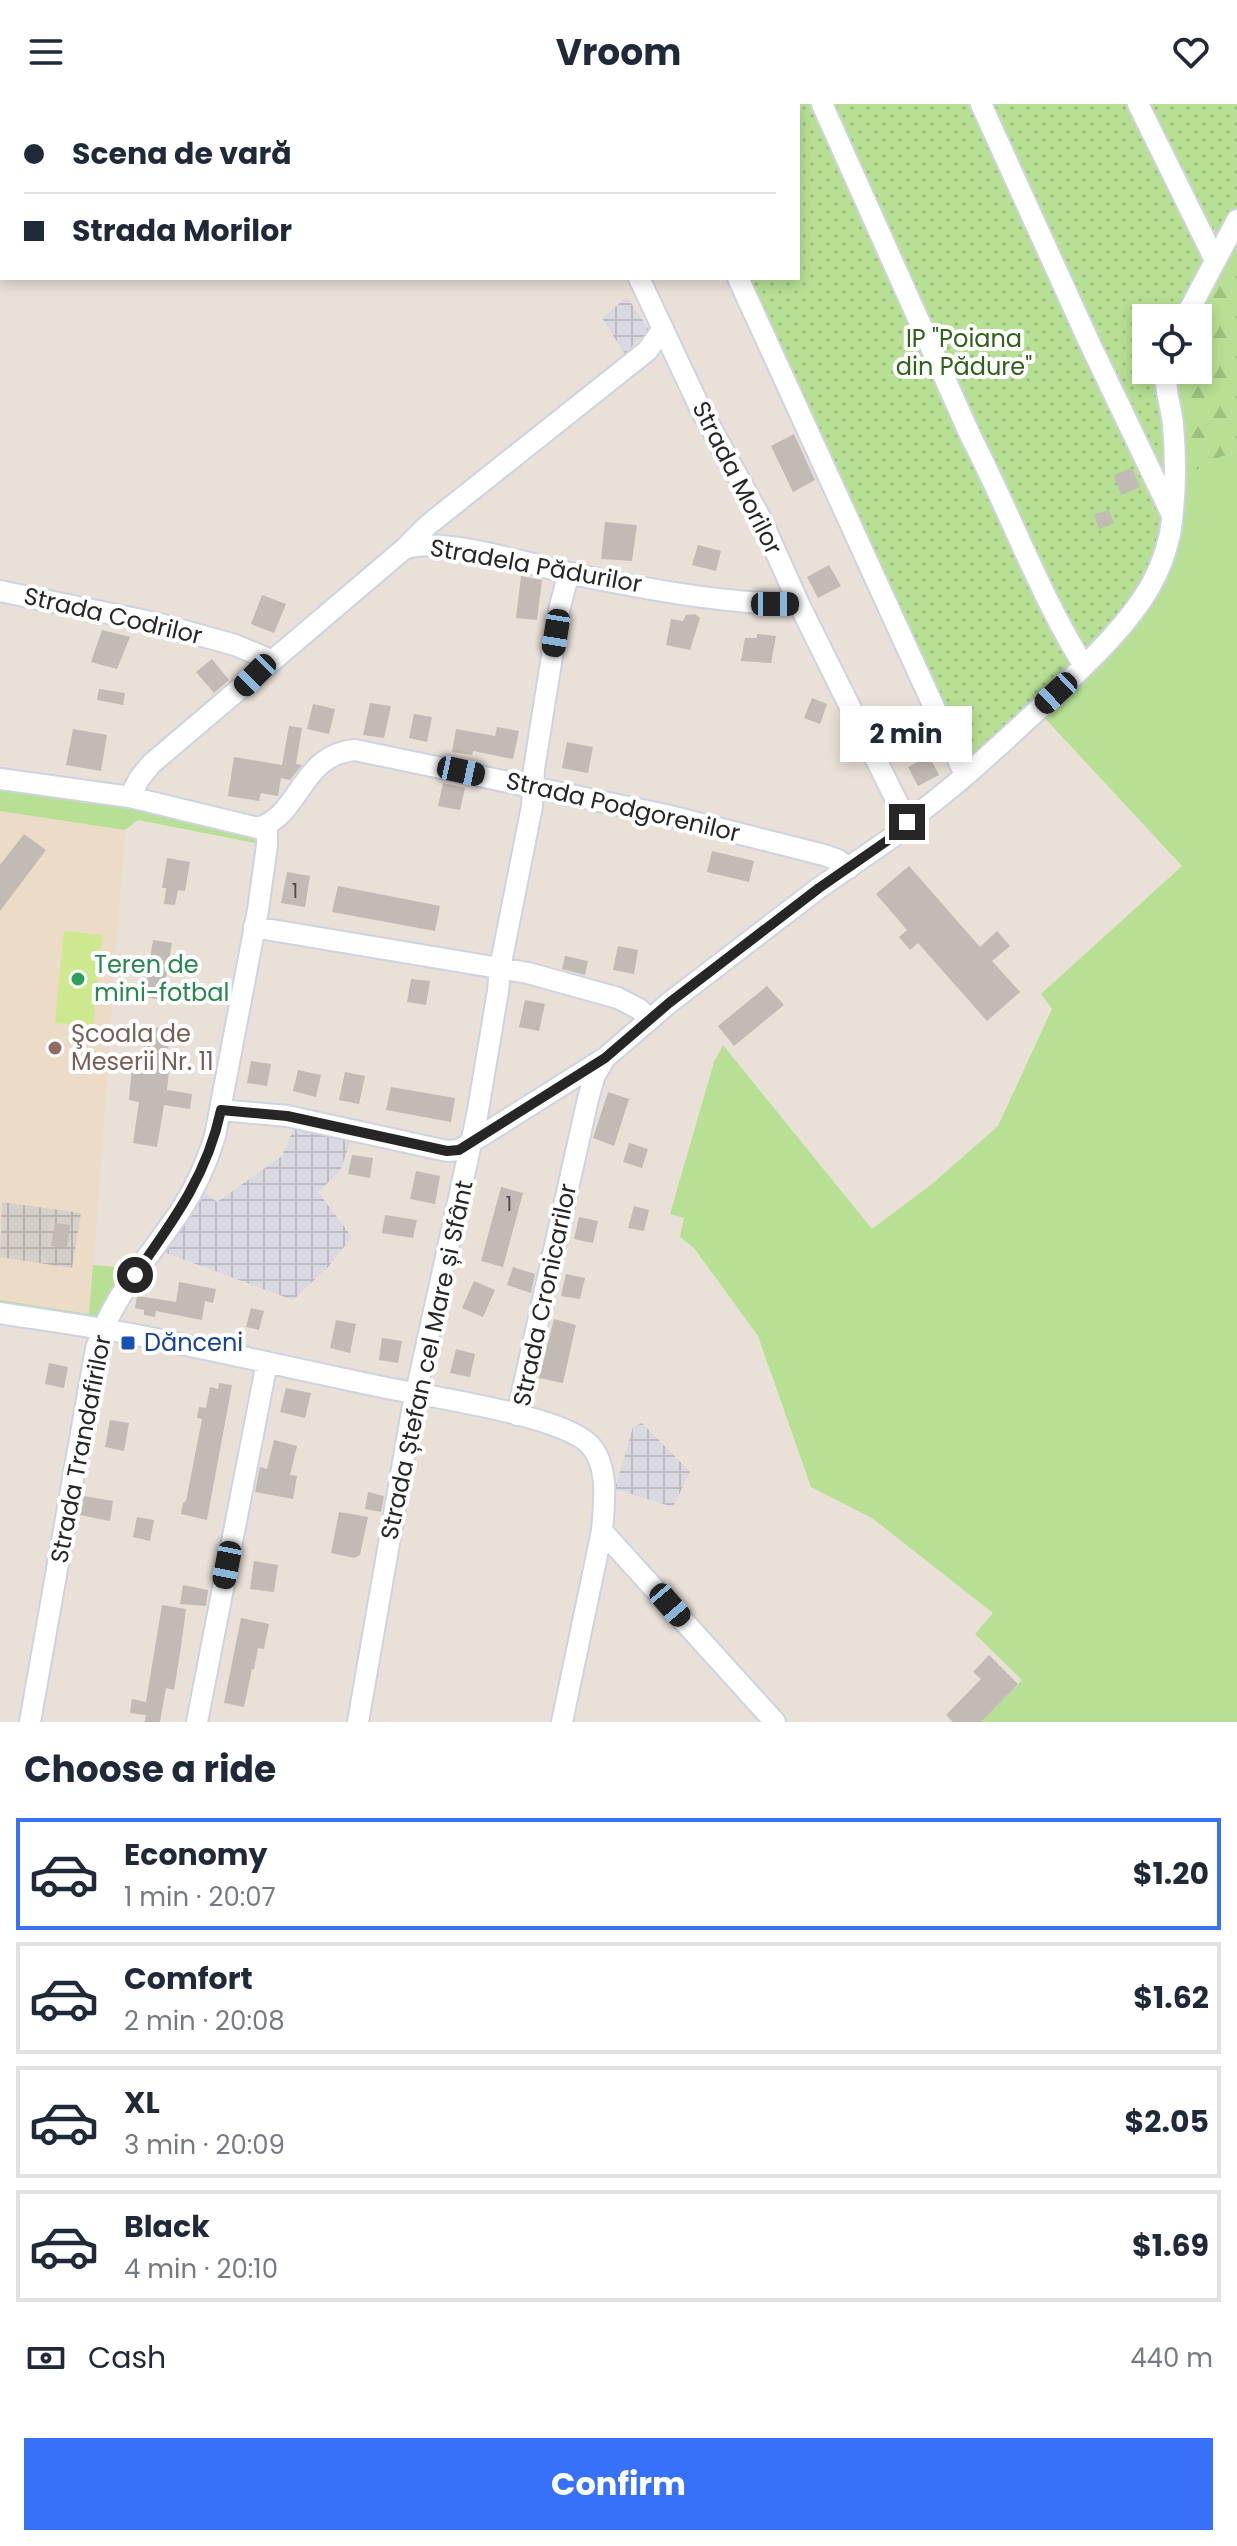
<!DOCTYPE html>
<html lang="en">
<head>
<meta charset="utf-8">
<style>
	:root { --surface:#fff; --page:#f6f6f7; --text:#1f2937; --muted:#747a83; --line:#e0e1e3; --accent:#3771f7 }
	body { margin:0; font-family:Poppins,sans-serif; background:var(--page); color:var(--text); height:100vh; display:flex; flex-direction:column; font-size:30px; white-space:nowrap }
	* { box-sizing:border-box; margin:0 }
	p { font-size:26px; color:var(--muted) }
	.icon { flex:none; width:44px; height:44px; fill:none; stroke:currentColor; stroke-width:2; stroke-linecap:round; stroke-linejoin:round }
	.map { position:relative; height:1618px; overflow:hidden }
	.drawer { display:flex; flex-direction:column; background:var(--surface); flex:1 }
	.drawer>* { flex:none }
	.banner { position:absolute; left:0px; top:0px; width:800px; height:176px; box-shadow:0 4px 12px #0003; display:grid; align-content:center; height:176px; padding:0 24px; background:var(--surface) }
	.tools { position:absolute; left:1132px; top:200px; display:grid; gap:16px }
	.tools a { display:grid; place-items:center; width:80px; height:80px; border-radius:0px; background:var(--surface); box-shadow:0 4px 12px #0003; font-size:40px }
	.end { position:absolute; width:36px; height:36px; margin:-18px; border:10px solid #262626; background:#fff; box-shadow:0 0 0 4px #fff }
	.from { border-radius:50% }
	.bubble { position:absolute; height:56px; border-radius:0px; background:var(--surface); box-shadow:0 4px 12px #0003; font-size:26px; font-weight:700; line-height:56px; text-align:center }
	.car { position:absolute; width:24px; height:48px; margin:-24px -12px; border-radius:10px; box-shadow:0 0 6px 2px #0007; background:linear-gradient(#222 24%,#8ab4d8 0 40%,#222 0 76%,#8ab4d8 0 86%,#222 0) }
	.banner b { display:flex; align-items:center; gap:28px; height:76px; font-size:30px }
	.banner b+b { border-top:2px solid var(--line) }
	.banner i { width:20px; height:20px; background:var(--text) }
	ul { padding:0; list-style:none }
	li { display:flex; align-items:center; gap:24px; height:112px; margin:0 16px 12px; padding:0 8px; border:4px solid var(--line); border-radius:0px }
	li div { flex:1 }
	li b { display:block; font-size:30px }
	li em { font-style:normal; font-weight:700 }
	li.on { border-color:var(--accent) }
	li>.icon { width:72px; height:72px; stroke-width:1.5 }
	h2 { padding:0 24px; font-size:36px; line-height:96px }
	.pay { display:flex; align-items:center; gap:20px; height:88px; padding:0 24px; font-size:30px }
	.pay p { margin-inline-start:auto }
	.primary-button { display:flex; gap:16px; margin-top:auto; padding:16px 24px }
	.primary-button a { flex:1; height:92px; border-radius:0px; background:var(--accent); color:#fff; font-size:32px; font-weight:700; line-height:92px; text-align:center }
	header { display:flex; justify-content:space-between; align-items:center; height:104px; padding:0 24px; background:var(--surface); font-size:36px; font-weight:700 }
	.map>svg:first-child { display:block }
</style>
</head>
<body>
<header><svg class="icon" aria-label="menu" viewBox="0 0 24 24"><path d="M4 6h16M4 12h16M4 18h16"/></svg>Vroom<svg class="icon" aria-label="heart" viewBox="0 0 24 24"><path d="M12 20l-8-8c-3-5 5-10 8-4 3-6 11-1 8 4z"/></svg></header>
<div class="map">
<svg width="1237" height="1618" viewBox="0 0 1237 1618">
	<defs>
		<pattern id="industrial-grid" width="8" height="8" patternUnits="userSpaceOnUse" patternTransform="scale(2)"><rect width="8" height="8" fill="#dad9e1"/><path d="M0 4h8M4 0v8" fill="none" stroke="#bbbac1"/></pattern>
		<pattern id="forest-firs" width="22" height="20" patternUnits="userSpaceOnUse" patternTransform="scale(2)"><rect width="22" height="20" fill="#b7e094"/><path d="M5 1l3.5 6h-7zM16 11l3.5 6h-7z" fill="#9dc07f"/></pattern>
		<pattern id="park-dots" width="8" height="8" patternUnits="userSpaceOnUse" patternTransform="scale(2)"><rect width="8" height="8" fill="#b7e094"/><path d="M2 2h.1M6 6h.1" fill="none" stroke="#9dc07f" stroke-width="1.8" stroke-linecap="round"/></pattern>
		<pattern id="plaza-grid" width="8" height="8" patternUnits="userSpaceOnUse" patternTransform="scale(2)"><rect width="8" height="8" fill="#d5d0ca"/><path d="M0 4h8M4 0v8" fill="none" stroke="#b7b2ad"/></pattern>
	</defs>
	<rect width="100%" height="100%" fill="#e9e0d8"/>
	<path fill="url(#industrial-grid)" d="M627 193 651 229 637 237 625 250 602 214Z
		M296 1019 351 1036 340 1067 318 1088 352 1133 328 1163 293 1196 166 1149 203 1087 217 1098 282 1052Z
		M642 1319 690 1368 673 1403 615 1385 633 1323Z"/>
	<path fill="#ecdbc6" d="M0 707 125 726 90 1210 0 1196Z"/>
	<path fill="#b7e094" d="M1237 348V1618H981L1022 1576 975 1530 993 1509 872 1414 811 1383 758 1232 694 1144 680 1133 684 1114 670 1110 714 958 723 941 872 1125 932 1080 998 1022 1052 905 1041 890 1182 762 1041 610 1178 376 1220 353Z
		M0 685 157 709 256 731 255 739 138 716 125 726 0 707Z
		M93 1161 131 1164 99 1214 92 1217 0 1202V1196L89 1210Z"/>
	<path fill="url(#forest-firs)" d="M1237 128V348L1220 353 1178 376 1174 266H1198V214H1192Z"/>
	<path fill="url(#park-dots)" d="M650 0H1237V128L1192 214H1146V266H1174L1168 461 1041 610 966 688 947 641 731 174H798V2H651Z"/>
	<path fill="#cde88f" d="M64 827 102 831 93 923 55 919Z"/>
	<path fill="url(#plaza-grid)" d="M2 1098 81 1109 72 1164 0 1153Z"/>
	<path fill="#c1bab5" d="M794 330 815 376 793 388 771 342Z
		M1132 364 1140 383 1121 391 1114 371Z
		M1109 406 1114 419 1099 425 1094 410Z
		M605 418 637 421 632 457 601 455Z
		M698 441 721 447 716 467 692 461Z
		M829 461 841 482 818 494 807 473Z
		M521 472 542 476 537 516 516 514Z
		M262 491 286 500 274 529 251 520Z
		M695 510 700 514 690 546 666 541 671 515 683 517 686 511Z
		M102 526 130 533 117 565 91 558Z
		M757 530 776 532 771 559 741 557 745 534H757Z
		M212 555 229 576 214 589 196 568Z
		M99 585 125 589 123 601 97 596Z
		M812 594 827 600 820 620 804 614Z
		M370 599 391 602 384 634 363 631Z
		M313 600 335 605 329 630 307 625Z
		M414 610 432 613 427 638 409 634Z
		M289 622 302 624 296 660 302 661 290 676 281 674 278 692 261 689 259 697 228 692 234 653 282 661Z
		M497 623 519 627 513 655 473 647 472 651 452 648 456 625 495 632Z
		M73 625 107 631 101 667 66 661Z
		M567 638 593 643 588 669 562 664Z
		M929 652 939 671 918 682 908 663Z
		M443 679 465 684 460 706 438 702Z
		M24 730 46 746 0 807V761Z
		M712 747 754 757 749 778 707 768Z
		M167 754 190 758 185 787 178 786 175 801 164 800 166 784H162Z
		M909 762 980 843 997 827 1010 842 992 857 1020 888 987 917 918 839 910 846 899 833 907 826 876 790Z
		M287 768 310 772 305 803 281 799Z
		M338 782 440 802 435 827 332 808Z
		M153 836 172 839 162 896 144 893Z
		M618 842 638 846 634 870 613 866Z
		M565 852 588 857 585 871 562 865Z
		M411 875 430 877 426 901 407 898Z
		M767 882 784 901 734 942 718 922Z
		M525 896 545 900 539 927 519 923Z
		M147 922 171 926 164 967H169L167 986 192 990 190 1005 164 1001 157 1043 133 1039 139 998 129 996 132 963 140 964Z
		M251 957 271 960 267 982 247 979Z
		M298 966 321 971 316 993 293 987Z
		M345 968 365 972 359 1000 339 996Z
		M391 983 455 994 451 1018 386 1006Z
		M608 988 629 995 614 1042 593 1034Z
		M629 1039 648 1045 642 1064 623 1058Z
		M352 1051 373 1054 370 1074 348 1070Z
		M416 1067 440 1072 435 1100 410 1095Z
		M501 1083 523 1089 503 1163 481 1157Z
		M634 1102 649 1106 644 1127 628 1124Z
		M385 1111 417 1116 413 1134 382 1129Z
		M579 1113 598 1117 593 1139 574 1135Z
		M55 1119 70 1121 67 1144 51 1142Z
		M513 1163 535 1170 531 1189 507 1181Z
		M566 1170 585 1174 580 1195 561 1192Z
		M474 1177 495 1186 483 1213 462 1204Z
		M179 1178 216 1185 213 1199 205 1197 202 1216 156 1207 155 1213 144 1211V1206L135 1204 137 1192 176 1198Z
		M251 1204 264 1207 259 1226 246 1223Z
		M554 1215 576 1221 563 1279 539 1274Z
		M336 1216 356 1220 350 1249 330 1244Z
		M382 1234 402 1237 398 1259 379 1256Z
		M456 1245 475 1250 470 1273 450 1269Z
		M49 1259 68 1263 64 1284 45 1280Z
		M219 1279 232 1281 207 1416 181 1410 183 1399 186 1397 202 1315 197 1314 199 1303 206 1304 210 1283 218 1285Z
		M286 1284 311 1289 305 1314 280 1308Z
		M110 1316 129 1319 124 1347 105 1343Z
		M274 1336 297 1342 290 1371 297 1372 293 1395 255 1388 260 1363 267 1365Z
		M368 1388 384 1392 381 1408 365 1405Z
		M83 1392 113 1397 110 1417 80 1411Z
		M339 1408 368 1413 360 1451 354 1454 331 1449Z
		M137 1413 154 1416 150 1437 133 1433Z
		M254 1457 278 1461 274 1488 250 1485Z
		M183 1481 208 1486 206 1502 180 1500Z
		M162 1501 186 1505 181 1543 174 1586 166 1584 160 1618H145L146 1611 130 1609 132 1595 146 1598Z
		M241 1514 269 1520 264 1545 258 1544 254 1565H252L244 1603 224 1599Z
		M989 1551 1018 1580 981 1618H953L946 1611 981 1575 973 1568Z"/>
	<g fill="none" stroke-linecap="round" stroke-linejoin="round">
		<defs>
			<path id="minor" d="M553 0 554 2
				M659 0V2
				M822 0 971 333C1010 408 1039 490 1084 562
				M981 0 1090 240 1171 409
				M1138 0 1215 156
				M738 174 965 671
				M1185 214 1237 116
				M404 445 428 421 647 247 663 225
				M0 487 156 519 235 541 271 556
				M0 675 130 693 258 724C301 711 300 651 355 646L666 711 824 751 838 756 849 764
				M130 693 139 675 151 660 404 445C440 431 532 461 573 470 646 485 724 500 799 500
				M907 718C955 683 998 643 1041 603 1076 570 1114 536 1141 497 1155 477 1165 453 1170 430 1176 394 1176 356 1173 320 1171 302 1164 285 1166 266
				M254 823 528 869 618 894 639 905 649 915
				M221 1006 287 1012 447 1047 459 1046 605 954 669 899 819 784 894 732 907 718 799 500 761 415 700 304 639 174
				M0 1209C44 1216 88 1222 131 1230 219 1247 305 1267 392 1285 434 1293 561 1312 589 1340 610 1362 604 1400 602 1427L562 1618
				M517 1311 588 995 595 971 605 954
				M602 1427 775 1618
				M30 1618 96 1245C111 1193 152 1150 181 1106 196 1083 207 1058 215 1032L258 806 267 741V721
				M197 1618 267 1258
				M358 1618 412 1307 477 1012 498 887 500 864 532 702 534 665 560 502 569 469"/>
		</defs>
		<use href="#minor" stroke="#cdd3e0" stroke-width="24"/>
		<use href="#minor" stroke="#fff" stroke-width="20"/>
	</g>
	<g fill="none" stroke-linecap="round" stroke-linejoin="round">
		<path stroke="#262626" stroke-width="10" d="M135 1171C173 1117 207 1072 221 1006L287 1012 447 1047 459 1046 605 954 669 899 819 784 894 732 907 718"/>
	</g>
	<circle fill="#2e9e5b" stroke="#fff" stroke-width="3" cx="78" cy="875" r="8"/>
	<circle fill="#8d6e63" stroke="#fff" stroke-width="3" cx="55" cy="944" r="8"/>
	<rect fill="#1a4fb4" stroke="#fff" stroke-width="3" x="120" y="1231" width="16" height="16" rx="4"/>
	<g text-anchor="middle" stroke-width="8" stroke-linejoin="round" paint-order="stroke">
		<g font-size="20" fill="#4d4b4a">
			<text x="295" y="794">1</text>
			<text x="509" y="1107">1</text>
		</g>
		<g font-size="24" fill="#306119" stroke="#fff">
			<text x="964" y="243">IP "Poiana<tspan x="964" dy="28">din Pădure"</tspan></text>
		</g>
		<g font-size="24" fill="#262626" stroke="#fff">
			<text transform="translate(737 374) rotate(63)" y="8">Strada Morilor</text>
			<text transform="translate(536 462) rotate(10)" y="8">Stradela Pădurilor</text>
			<text transform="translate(113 512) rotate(13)" y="8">Strada Codrilor</text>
			<text transform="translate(623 703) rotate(13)" y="8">Strada Podgorenilor</text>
			<text transform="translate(545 1191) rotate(-78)" y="8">Strada Cronicarilor</text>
			<text transform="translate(427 1256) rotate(-78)" y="8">Strada Ștefan cel Mare și Sfânt</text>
			<text transform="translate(81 1345) rotate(-79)" y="8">Strada Trandafirilor</text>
		</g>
		<g font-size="24" fill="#27864d" stroke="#fff" text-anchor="start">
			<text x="94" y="869">Teren de<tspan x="94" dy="28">mini-fotbal</tspan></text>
		</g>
		<g font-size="24" fill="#785e54" stroke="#fff" text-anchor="start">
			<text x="71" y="938">Şcoala de<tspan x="71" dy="28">Meserii Nr. 11</tspan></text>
		</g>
		<g font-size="24" fill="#164399" stroke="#fff" text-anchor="start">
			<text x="144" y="1247">Dănceni</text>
		</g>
	</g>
</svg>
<div class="tools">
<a><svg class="icon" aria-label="locate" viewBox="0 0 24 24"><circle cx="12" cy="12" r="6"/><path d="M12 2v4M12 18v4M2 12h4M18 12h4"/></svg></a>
</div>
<i class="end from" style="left:135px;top:1171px"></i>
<i class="end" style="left:907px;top:718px"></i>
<div class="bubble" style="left:840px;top:602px;width:132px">2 min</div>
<i class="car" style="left:775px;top:500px;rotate:90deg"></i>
<i class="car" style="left:556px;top:529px;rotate:189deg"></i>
<i class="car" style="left:255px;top:571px;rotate:225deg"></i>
<i class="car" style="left:1056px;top:589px;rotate:227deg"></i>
<i class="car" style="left:461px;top:667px;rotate:102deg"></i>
<i class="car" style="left:227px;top:1461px;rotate:191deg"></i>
<i class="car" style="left:670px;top:1501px;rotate:139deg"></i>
<div class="banner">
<b><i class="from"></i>Scena de vară</b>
<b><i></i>Strada Morilor</b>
</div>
</div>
<section class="drawer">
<h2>Choose a ride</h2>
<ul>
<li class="on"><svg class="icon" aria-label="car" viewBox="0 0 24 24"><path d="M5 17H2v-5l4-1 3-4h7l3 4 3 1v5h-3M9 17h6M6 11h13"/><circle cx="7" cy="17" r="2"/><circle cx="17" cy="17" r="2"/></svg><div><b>Economy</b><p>1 min · 20:07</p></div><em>$1.20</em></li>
<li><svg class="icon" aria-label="car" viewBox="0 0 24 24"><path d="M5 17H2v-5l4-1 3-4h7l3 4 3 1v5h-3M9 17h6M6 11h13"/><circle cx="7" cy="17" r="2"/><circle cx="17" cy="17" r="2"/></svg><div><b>Comfort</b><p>2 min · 20:08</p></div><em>$1.62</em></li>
<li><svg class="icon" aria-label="car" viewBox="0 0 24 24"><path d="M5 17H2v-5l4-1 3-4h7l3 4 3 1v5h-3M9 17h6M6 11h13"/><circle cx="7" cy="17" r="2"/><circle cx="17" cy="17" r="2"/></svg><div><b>XL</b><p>3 min · 20:09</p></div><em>$2.05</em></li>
<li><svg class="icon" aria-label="car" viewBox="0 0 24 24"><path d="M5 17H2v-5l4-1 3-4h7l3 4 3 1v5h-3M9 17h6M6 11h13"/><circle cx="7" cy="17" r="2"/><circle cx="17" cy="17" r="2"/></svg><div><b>Black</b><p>4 min · 20:10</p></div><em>$1.69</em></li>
</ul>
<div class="pay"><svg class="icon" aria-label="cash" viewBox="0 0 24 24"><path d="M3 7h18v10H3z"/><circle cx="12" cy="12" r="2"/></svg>Cash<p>440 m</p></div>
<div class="primary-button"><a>Confirm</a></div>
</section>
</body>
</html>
